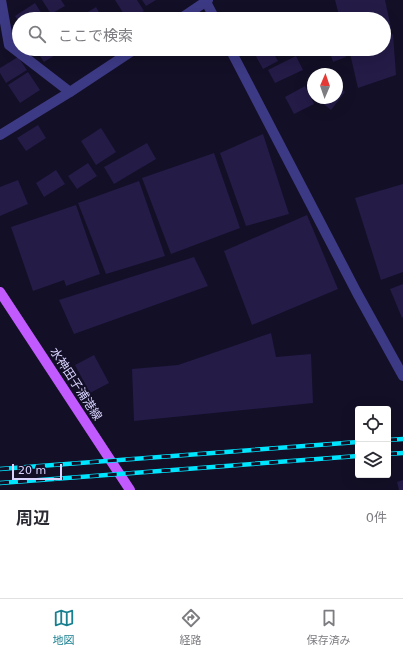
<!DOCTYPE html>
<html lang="ja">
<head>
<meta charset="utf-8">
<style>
  body { margin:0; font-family:"DejaVu Sans","Noto Sans JP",sans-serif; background:#f7f7f7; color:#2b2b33 }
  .controls { position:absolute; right:12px; bottom:12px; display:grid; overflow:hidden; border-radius:4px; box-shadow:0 4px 16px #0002 }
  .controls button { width:36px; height:36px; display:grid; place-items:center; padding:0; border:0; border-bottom:1px solid #e1e1e2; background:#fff; color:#2b2b33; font:20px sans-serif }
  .compass { position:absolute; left:307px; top:68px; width:36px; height:36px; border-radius:50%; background:#fff; box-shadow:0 4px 16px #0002; rotate:2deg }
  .scale { position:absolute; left:12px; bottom:10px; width:50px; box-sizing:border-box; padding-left:4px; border:2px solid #d9d4ff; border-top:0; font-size:11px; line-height:14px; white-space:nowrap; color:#d9d4ff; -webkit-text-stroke:3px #130f26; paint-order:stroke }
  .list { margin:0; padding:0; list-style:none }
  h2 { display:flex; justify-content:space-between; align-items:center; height:52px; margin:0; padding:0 16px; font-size:17px }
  h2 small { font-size:13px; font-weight:400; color:#7c7c81 }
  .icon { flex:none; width:22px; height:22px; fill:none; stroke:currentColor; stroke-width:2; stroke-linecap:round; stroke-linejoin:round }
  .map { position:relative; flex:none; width:403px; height:490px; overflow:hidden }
  .search { position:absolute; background:#fff; box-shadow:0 4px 16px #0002; left:12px; right:12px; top:12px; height:44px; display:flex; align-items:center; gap:10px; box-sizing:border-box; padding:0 14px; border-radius:22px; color:#7c7c81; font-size:15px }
  .sheet { height:108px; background:#fff }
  nav { display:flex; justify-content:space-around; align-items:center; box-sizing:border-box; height:56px; border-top:1px solid #e1e1e2; background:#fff; font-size:11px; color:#7c7c81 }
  nav a { display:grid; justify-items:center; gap:2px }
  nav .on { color:#187f8f }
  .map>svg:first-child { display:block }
  .building { fill:#241b47 }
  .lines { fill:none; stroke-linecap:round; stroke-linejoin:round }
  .minor { stroke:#3d3a85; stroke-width:10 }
  .major { stroke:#c25bff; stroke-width:10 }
  .rail-casing { stroke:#00e5ff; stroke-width:4.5 }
  .rail { stroke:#130f26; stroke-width:3; stroke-dasharray:9; stroke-linecap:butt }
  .labels { text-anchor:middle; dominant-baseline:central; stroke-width:3.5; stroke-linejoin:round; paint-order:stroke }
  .street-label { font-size:12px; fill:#d9d4ff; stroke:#130f26 }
</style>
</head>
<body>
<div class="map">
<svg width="403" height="490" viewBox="0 0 403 490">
  <rect width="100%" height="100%" fill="#130f26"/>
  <g class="building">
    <polygon points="42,0 61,0 65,6 51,14"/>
    <polygon points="115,0 137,0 144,11 131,19 127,19"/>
    <polygon points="142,0 156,0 146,6"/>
    <polygon points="335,0 385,0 391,28 384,30 384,19 340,19"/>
    <polygon points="35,3 45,19 19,19 19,22 15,16"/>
    <polygon points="96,7 103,19 81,19 80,17"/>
    <polygon points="393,34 396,75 358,88 349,49 384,49 384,36"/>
    <polygon points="35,49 65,49 44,62"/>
    <polygon points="252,49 271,49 278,61 263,69"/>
    <polygon points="276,49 287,49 289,52 280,56"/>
    <polygon points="329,49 343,49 346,57 333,62"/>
    <polygon points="296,56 303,70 275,83 268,70"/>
    <polygon points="18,57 27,70 6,83 0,73 0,68"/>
    <polygon points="28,72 40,90 20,103 8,85"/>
    <polygon points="305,86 314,104 294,114 285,97"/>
    <polygon points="337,86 345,92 331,110 316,98 337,98"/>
    <polygon points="38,125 46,138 26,151 17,138"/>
    <polygon points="101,128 116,152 96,165 81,141"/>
    <polygon points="263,134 289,214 246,226 220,153"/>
    <polygon points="147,143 156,159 114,184 104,167"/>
    <polygon points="214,153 240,228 171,254 142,178"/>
    <polygon points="88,163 97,176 77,189 68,176"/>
    <polygon points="56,170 65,184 44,197 36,183"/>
    <polygon points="18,180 28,204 0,216 0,187"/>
    <polygon points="139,181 165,256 106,274 78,203"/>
    <polygon points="403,184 403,272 381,280 355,198"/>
    <polygon points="76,205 100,274 66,286 64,280 33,291 11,227"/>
    <polygon points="307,215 338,289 252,325 224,251"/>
    <polygon points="194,257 208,286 74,334 59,300"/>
    <polygon points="403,284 403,317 402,318 390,289"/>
    <polygon points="271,333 276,357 311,354 313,403 134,421 132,369 178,365"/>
    <polygon points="94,355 109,383 90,393 75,365"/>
    <polygon points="403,480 403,490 399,490 397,482"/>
  </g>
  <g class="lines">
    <g class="minor">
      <polyline points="1,0 9,45 70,92"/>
      <polyline points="205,0 215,19"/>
      <polyline points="180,19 208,0"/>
      <polyline points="230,49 357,293 403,376"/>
      <polyline points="0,135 70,92 135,49"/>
    </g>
    <polyline class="major" points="0,292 130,490"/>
    <defs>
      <g id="rail">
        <polyline points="388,440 403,439"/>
        <polyline points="388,454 403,453"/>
        <polyline points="0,469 358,442"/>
        <polyline points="0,483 358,456"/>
      </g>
    </defs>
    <use href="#rail" class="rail-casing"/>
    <use href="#rail" class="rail"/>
  </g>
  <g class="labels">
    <g class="street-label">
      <text transform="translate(76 384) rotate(57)">水神田子浦港線</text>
    </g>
  </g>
</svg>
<div class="controls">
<button><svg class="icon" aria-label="locate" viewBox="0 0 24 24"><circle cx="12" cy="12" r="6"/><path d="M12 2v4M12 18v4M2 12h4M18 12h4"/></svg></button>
<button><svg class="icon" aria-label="layers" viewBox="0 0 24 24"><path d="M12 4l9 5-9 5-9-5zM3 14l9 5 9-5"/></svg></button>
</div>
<svg class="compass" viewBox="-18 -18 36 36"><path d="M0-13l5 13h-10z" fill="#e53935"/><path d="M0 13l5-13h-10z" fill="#7c7c81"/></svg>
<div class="scale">20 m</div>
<div class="search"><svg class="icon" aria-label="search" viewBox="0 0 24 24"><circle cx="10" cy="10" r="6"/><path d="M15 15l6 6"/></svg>ここで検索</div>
</div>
<section class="sheet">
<h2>周辺<small>0件</small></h2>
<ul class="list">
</ul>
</section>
<nav>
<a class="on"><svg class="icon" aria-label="map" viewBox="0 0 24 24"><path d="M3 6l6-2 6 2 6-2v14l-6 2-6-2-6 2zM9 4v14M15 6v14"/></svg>地図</a>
<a><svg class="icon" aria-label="directions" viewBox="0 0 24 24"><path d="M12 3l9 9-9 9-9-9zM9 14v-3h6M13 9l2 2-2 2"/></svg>経路</a>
<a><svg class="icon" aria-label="saved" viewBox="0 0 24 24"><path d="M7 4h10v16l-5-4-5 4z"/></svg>保存済み</a>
</nav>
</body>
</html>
